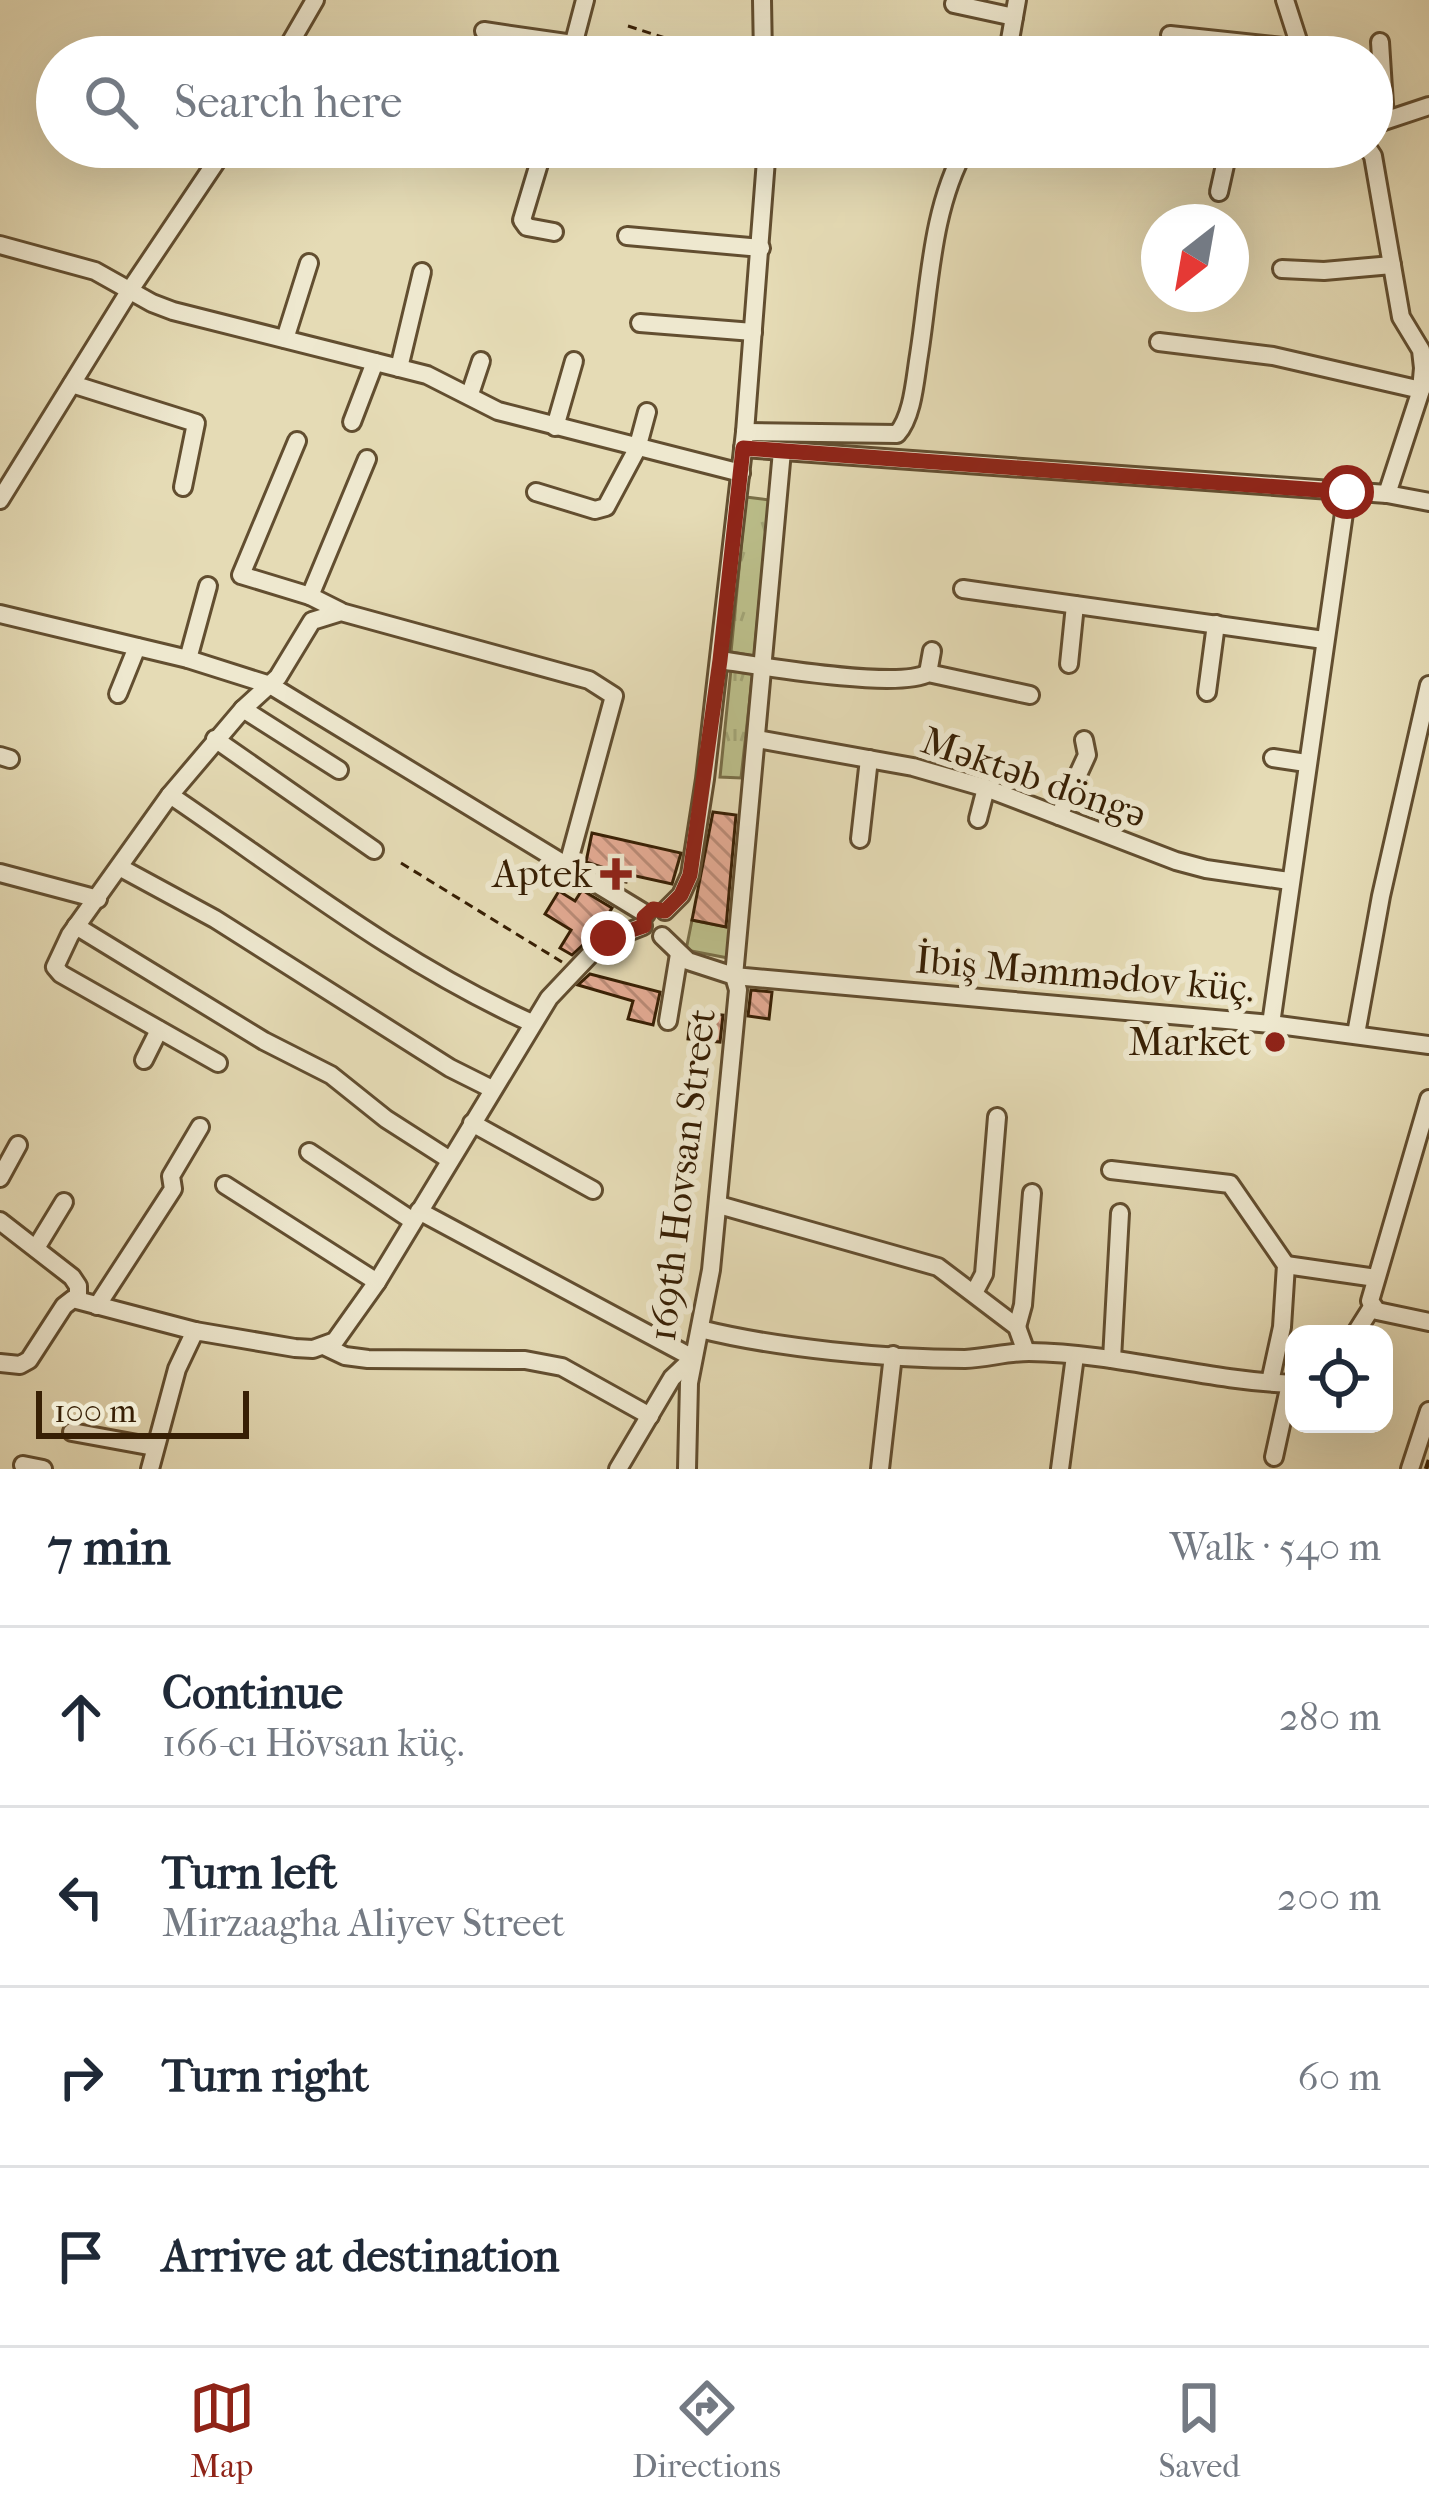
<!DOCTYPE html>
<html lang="en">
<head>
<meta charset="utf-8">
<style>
  body { margin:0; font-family:"IM FELL French Canon",serif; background:#f6f6f7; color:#1f2937 }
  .controls { position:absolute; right:36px; bottom:36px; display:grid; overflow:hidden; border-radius:24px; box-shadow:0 12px 48px #0002 }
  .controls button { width:108px; height:108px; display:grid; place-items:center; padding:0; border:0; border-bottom:3px solid #e0e1e3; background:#fff; color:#1f2937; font:60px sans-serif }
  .compass { position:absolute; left:1141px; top:204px; width:108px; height:108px; border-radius:50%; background:#fff; box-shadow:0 12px 48px #0002; rotate:211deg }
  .scale { position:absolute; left:36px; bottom:30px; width:213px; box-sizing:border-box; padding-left:12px; border:6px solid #371f04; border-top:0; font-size:33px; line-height:42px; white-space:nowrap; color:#371f04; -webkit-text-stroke:9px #eee8cf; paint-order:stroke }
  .stop { position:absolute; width:36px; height:36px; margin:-27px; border:9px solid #8f2418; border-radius:50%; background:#fff }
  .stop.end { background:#8f2418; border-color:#fff; box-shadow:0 3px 12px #0008 }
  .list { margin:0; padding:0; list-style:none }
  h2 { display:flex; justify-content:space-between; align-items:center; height:156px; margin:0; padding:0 48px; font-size:51px }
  h2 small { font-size:39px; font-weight:400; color:#747a83 }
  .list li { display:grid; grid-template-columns:78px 1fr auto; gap:36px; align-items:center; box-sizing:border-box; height:180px; padding:0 48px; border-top:3px solid #e0e1e3 }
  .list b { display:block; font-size:45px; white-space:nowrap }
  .list p { margin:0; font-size:39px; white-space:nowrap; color:#747a83 }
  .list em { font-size:39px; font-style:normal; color:#747a83 }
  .icon { flex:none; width:66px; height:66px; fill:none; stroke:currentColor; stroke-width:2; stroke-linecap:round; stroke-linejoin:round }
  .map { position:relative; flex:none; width:1429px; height:1469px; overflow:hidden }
  .search { position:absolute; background:#fff; box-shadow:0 12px 48px #0002; left:36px; right:36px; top:36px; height:132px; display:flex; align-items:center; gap:30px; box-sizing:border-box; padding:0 42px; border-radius:66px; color:#747a83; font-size:45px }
  .sheet { height:876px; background:#fff }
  nav { display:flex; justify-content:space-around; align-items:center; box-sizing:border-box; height:168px; border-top:3px solid #e0e1e3; background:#fff; font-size:33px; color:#747a83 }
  nav a { display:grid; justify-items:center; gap:6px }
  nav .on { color:#8f2418 }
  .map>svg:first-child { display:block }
  .grass { fill:url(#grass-tufts); stroke:#796e47; stroke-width:3 }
  .park { fill:#bbbe8a; stroke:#796e47; stroke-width:3 }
  .building { fill:url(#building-back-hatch); stroke:#371f04; stroke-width:3 }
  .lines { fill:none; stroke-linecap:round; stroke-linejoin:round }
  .minor-casing { stroke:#624e30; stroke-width:22 }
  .path { stroke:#371f04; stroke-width:3; stroke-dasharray:9 6; stroke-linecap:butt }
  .minor { stroke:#eee8cf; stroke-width:16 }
  .rail { stroke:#371f04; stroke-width:4.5; stroke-dasharray:21 21; stroke-linecap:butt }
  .route { stroke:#8f2418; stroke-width:15 }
  .poi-dot { fill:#8f2418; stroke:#eee8cf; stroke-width:4.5 }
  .labels { text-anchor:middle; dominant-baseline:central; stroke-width:12; stroke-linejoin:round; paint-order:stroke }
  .street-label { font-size:39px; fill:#371f04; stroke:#eee8cf }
  .poi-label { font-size:39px; fill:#371f04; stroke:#eee8cf; text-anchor:end }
</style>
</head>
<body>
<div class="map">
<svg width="1429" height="1469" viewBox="0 0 1429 1469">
  <defs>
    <pattern id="grass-tufts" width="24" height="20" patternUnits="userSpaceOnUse" patternTransform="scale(3)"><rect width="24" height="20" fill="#bbbe8a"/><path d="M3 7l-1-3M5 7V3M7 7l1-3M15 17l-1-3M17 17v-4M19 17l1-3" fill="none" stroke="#a1a375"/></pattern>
    <pattern id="building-back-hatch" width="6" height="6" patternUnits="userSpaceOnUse" patternTransform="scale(3)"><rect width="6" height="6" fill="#e4ab94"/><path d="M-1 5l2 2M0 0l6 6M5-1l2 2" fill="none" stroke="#ba8b77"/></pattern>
  </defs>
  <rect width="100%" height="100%" fill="#e5dbb5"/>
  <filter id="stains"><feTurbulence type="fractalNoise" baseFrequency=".00167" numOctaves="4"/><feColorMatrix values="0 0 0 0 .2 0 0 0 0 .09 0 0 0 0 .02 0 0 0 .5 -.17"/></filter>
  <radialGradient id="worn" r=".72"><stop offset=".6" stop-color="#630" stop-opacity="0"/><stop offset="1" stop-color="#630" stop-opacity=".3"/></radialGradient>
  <g class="grass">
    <polygon points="746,497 769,500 754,656 731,652"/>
    <polygon points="731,669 753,671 741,778 720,777"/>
  </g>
  <polygon class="park" points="692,920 732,928 728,958 686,950"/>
  <g class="building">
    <polygon points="713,812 736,815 726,927 692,920"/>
    <polygon points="592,833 681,853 672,884 627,874 626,882 614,880 606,875 608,869 586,862"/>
    <polygon points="582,890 612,908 599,930 572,955 560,948 571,930 545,914 559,891 575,901"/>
    <polygon points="590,974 660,992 653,1025 628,1019 633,1001 578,985"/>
    <polygon points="751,990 772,992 769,1019 748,1016"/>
    <polygon points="691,1012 723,1015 720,1042 688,1039"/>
  </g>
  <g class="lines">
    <defs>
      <g id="minor">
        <polyline points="762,0 763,57"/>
        <polyline points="1285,0 1303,56"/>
        <polyline points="954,4 1014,17"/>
        <polyline points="484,31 573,44"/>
        <polyline points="1170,35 1301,49"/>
        <polyline points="1380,42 1385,120"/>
        <polyline points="282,57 315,0"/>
        <polyline points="570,57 585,0"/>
        <polyline points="1007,57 1017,0"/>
        <polyline points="1372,125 1429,106"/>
        <polyline points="544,147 522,220 527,227 554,232"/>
        <polyline points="1253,147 1308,156 1322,147"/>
        <polyline points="1367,147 1373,156 1401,317 1421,350 1423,368 1421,390 1387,494"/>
        <polyline points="1219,192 1229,147"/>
        <polyline points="627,236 761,248"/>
        <polyline points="0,245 95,271 152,303 173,311 427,375 498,411 741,473"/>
        <polyline points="1282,269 1324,271 1392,265"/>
        <polyline points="640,323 753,332"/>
        <polyline points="285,339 309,263"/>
        <polyline points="1159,342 1273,356 1421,390"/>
        <polyline points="399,368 422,272"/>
        <polyline points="72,384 196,423 183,487"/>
        <polyline points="470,394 481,361"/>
        <polyline points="352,422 375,362"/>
        <polyline points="555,427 574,361"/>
        <path d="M745,432L897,434C913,416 915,379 919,355C930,285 931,209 966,147"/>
        <polyline points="297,441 241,575 310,596 340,611"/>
        <polyline points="743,448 1387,494 1429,502"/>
        <polyline points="782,451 734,976 1271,1024 1429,1045"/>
        <polyline points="536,492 595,510 606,507 637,449 647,412"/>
        <polyline points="0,500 130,290 226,147"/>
        <polyline points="963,589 1324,640"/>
        <polyline points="310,596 367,459"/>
        <polyline points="0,614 188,659 270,685 646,914"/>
        <polyline points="188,659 208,586"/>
        <path d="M720,660C760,666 899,690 928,673L1030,695"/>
        <polyline points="1069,664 1075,605"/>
        <polyline points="928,673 932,651"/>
        <polyline points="1207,692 1216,624"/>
        <polyline points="118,694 137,647"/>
        <polyline points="243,709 339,770"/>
        <polyline points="215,739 374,850"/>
        <polyline points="757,739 913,767 986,788 1176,861 1206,869 1289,881"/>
        <polyline points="0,756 10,759"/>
        <polyline points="1273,758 1306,763"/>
        <path d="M170,795C288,875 400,964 532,1023"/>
        <polyline points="1059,816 1087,755 1084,740"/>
        <polyline points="978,819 986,788"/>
        <polyline points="860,839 869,759"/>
        <polyline points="121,868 215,919 450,1068 492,1089"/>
        <polyline points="0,873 98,899"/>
        <polyline points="665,911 681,895 690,875 705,779 745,432 767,147"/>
        <polyline points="76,926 264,1041 331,1075 386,1119 450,1160"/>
        <polyline points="662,936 688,961 734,976 738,990 711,1270 689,1383 687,1469"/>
        <polyline points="668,1021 679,954"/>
        <polyline points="1271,1024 1347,492"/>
        <polyline points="1356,1034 1381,896 1429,685"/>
        <polyline points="144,1060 159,1030"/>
        <polyline points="218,1063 61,974 55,967 70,935 170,795 243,709 278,677 312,621 341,612 589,680 614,696 567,868"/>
        <polyline points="1429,1099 1370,1301 1377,1311 1429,1322"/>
        <polyline points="472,1123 593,1190"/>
        <polyline points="309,1152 413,1221"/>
        <polyline points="1111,1170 1230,1184 1286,1265 1282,1327 1270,1382"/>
        <polyline points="0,1178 18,1145"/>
        <polyline points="225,1185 377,1282"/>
        <polyline points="719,1205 938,1267 1017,1327 1026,1352"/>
        <polyline points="419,1211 693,1358 672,1378 618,1469"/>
        <polyline points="0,1221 72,1277 78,1286 78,1299"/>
        <polyline points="36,1248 64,1202"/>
        <polyline points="1286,1265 1376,1278"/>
        <polyline points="974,1293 984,1274 997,1117"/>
        <polyline points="97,1306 173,1189 171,1176 200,1127"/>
        <polyline points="1017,1327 1023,1305 1032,1193"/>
        <path d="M700,1329C776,1348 887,1359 965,1359C987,1358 1008,1352 1029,1352C1119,1353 1205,1381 1294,1384"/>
        <polyline points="1355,1334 1372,1307"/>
        <polyline points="326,1347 345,1356 368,1359 525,1360 562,1367 650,1416"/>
        <polyline points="1112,1359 1120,1213"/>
        <polyline points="0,1363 20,1365 29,1360 64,1306 73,1299 195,1331"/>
        <polyline points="72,1432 154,1447"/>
        <polyline points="1274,1457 1290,1384"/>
        <polyline points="23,1465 43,1469"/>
        <polyline points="150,1469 177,1369 195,1331 295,1348 313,1349 335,1341 377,1282 549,998 602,942 643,926"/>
        <polyline points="880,1469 893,1355"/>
        <polyline points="1060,1469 1075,1356"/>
        <polyline points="1410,1469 1429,1411"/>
      </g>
    </defs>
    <use href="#minor" class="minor-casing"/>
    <g class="path">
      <polyline points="628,26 724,57"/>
      <polyline points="401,863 562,962"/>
    </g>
    <use href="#minor" class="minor"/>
    <polyline class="rail" points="1426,1469 1429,1460"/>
  </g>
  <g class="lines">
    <polyline class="route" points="608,938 644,926 644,917 653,909 665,911 681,895 690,875 720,660 743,448 1347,492"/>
  </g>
  <g class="poi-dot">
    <path d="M610 856h12v12h12v12h-12v12h-12v-12h-12v-12h12z"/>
    <circle cx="1275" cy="1042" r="12"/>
  </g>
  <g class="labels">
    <g class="street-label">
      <text transform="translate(1034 777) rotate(19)">Məktəb döngə</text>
      <text transform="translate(1085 974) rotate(5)">İbiş Məmmədov küç.</text>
      <text transform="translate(682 1175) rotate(-83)">169th Hovsan Street</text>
    </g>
    <g class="poi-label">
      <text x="592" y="874">Aptek</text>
      <text x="1251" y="1042">Market</text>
    </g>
  </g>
  <rect width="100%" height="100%" filter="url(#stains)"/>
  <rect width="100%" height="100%" fill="url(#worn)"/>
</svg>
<div class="controls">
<button><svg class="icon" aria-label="locate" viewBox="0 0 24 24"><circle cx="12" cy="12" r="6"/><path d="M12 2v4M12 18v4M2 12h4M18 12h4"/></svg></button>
</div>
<svg class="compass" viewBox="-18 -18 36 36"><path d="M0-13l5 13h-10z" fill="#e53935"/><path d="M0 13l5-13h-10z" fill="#747a83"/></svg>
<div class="scale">100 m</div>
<div class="stop" style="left:1347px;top:492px"></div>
<div class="stop end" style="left:608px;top:938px"></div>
<div class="search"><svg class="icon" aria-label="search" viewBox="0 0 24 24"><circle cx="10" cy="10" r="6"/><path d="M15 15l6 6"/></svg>Search here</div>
</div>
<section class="sheet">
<h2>7 min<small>Walk · 540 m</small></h2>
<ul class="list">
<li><svg class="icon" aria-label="ahead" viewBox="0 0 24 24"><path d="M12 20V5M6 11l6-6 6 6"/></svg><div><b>Continue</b><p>166-cı Hövsan küç.</p></div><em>280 m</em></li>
<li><svg class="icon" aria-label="left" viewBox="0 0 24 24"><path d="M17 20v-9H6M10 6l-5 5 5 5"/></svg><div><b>Turn left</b><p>Mirzaagha Aliyev Street</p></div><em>200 m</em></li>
<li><svg class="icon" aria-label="right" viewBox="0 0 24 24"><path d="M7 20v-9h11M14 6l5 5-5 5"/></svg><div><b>Turn right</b></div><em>60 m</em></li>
<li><svg class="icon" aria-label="arrive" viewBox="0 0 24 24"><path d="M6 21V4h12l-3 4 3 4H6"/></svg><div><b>Arrive at destination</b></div></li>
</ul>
</section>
<nav>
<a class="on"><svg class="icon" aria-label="map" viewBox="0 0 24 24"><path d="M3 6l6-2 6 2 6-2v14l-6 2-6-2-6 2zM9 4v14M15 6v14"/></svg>Map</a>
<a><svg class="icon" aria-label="directions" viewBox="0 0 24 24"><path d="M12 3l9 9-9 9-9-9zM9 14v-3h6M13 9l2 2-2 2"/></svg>Directions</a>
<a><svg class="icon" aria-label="saved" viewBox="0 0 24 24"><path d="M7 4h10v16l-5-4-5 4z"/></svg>Saved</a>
</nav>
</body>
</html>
